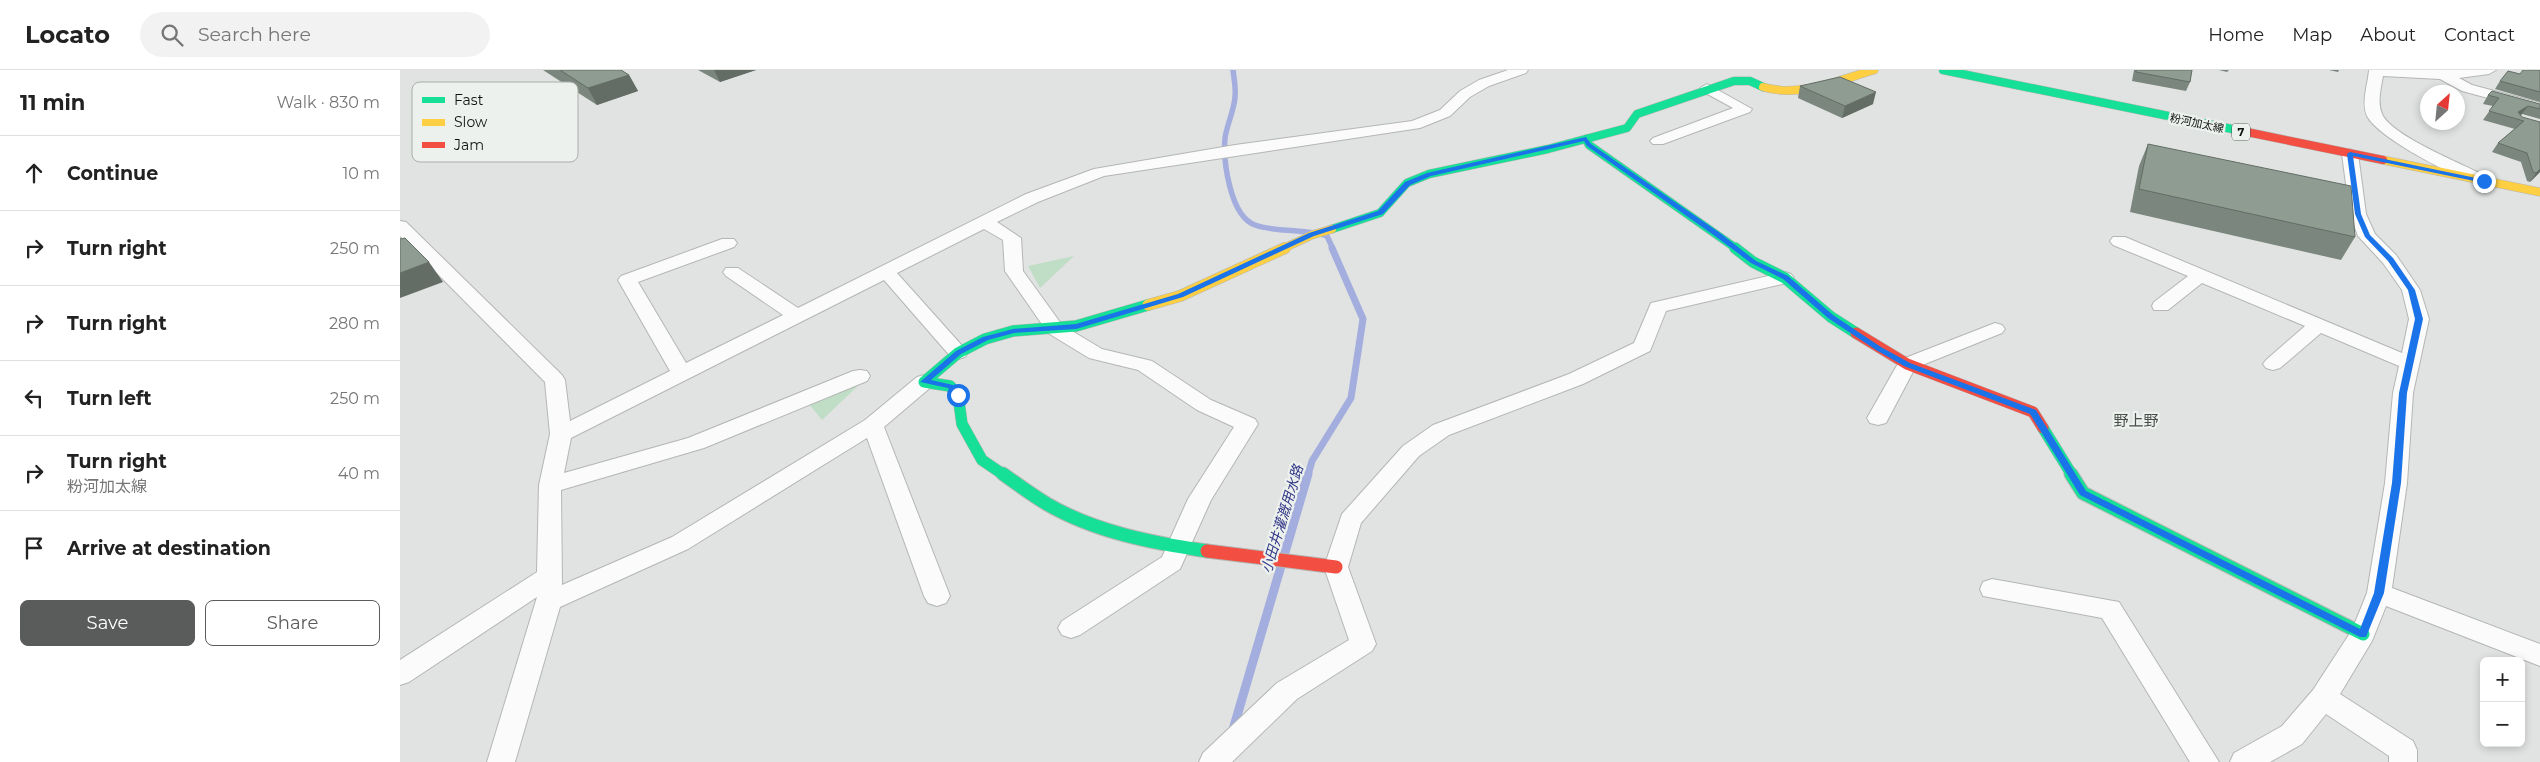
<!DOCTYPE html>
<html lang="en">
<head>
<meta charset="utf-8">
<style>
  body { margin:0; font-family:Montserrat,"Noto Sans JP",sans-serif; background:#f2f2f2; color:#222 }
  .controls { position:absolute; right:15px; bottom:15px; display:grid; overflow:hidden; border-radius:8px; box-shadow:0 2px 8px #0003 }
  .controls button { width:45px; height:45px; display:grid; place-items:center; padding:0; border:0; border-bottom:1px solid #e0e0e0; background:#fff; color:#222; font:25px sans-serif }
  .compass { position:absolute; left:2020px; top:15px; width:45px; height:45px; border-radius:50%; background:#fff; box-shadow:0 2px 8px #0003; rotate:27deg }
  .stop { position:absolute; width:15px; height:15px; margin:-11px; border:4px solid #1a73e8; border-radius:50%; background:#fff }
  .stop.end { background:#1a73e8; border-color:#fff; box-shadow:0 1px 5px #0008 }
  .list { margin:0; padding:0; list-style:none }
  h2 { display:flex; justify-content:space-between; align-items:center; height:65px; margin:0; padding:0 20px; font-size:21px }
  h2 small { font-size:16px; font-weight:400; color:#767676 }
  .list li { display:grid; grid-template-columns:32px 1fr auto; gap:15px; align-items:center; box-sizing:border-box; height:75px; padding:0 20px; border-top:1px solid #e0e0e0 }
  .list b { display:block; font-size:19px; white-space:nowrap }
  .list p { margin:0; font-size:16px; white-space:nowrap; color:#767676 }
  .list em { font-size:16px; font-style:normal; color:#767676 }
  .actions { display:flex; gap:10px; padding:15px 20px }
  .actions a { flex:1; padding:11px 0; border:1px solid #595c5a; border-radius:8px; text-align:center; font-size:18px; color:#595c5a }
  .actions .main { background:#595c5a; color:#fff }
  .icon { flex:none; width:28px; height:28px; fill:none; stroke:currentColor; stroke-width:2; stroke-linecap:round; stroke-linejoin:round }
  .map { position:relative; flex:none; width:2140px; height:692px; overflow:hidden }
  header { display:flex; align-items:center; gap:30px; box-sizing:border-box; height:70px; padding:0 25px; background:#fff; border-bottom:1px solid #e0e0e0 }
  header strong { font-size:24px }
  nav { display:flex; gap:28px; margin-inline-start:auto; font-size:18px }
  .search { width:350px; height:45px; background:#f2f2f2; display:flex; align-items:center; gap:12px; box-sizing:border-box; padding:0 18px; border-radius:28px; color:#767676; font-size:19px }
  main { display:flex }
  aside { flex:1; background:#fff }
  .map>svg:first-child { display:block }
  .green { fill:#c0dec6 }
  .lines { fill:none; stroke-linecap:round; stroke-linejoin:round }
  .stream-far2 { stroke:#a4aede; stroke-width:5.5 }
  .stream-far1 { stroke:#a4aede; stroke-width:7 }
  .stream { stroke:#a4aede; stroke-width:9 }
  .street-casing { stroke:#b4b6b4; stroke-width:2 }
  .fast-far2-casing { stroke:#b4b6b4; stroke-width:9 }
  .fast-far1-casing { stroke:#b4b6b4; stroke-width:12 }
  .fast-casing { stroke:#b4b6b4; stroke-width:15 }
  .slow-far1-casing { stroke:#b4b6b4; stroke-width:9 }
  .slow-casing { stroke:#b4b6b4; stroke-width:12 }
  .jam-far2-casing { stroke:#b4b6b4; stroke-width:9 }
  .jam-far1-casing { stroke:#b4b6b4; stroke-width:12 }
  .jam-casing { stroke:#b4b6b4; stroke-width:15 }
  .street { fill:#fafbfa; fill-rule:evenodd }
  .fast-far2 { stroke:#16e098; stroke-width:8 }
  .fast-far1 { stroke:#16e098; stroke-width:11 }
  .fast { stroke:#16e098; stroke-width:13 }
  .slow-far1 { stroke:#ffcf43; stroke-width:8 }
  .slow { stroke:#ffcf43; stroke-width:11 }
  .jam-far2 { stroke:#f24e42; stroke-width:8 }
  .jam-far1 { stroke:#f24e42; stroke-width:11 }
  .jam { stroke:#f24e42; stroke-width:13 }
  .wall { fill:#7a867e }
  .shaded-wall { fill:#636d66 }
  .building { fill:#8e9c92; stroke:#636d66 }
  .route { fill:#1a73e8 }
  .labels { text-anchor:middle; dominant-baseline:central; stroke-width:4.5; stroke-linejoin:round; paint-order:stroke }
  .far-street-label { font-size:11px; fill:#111312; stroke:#ecf1ed }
  .shield { fill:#ecf1ed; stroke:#535654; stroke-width:1 }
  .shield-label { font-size:11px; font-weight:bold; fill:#111312 }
  .water-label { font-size:14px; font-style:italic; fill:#313787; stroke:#ecf1ed }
  .quarter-label { font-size:15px; fill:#494d4a; stroke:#ecf1ed }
  .key { fill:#ecf1ed; stroke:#aaaeab; stroke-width:1 }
  .key-label { font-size:14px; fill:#111312 }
</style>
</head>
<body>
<header>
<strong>Locato</strong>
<div class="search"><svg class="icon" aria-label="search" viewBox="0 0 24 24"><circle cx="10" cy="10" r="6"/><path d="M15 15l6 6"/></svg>Search here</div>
<nav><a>Home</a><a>Map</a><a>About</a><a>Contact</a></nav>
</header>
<main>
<aside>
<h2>11 min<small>Walk · 830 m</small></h2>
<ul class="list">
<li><svg class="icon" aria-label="ahead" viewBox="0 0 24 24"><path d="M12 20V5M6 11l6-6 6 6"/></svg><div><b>Continue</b></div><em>10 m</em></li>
<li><svg class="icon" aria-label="right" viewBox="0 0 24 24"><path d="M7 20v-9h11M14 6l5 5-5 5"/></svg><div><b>Turn right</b></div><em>250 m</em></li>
<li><svg class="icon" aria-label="right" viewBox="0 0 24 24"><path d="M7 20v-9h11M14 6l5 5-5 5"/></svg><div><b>Turn right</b></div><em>280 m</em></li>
<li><svg class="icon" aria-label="left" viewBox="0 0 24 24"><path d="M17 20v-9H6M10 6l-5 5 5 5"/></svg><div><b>Turn left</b></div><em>250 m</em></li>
<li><svg class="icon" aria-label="right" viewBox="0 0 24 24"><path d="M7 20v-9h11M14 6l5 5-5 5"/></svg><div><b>Turn right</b><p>粉河加太線</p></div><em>40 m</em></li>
<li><svg class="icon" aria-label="arrive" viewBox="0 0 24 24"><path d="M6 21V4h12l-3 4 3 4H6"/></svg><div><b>Arrive at destination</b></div></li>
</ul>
<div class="actions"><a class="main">Save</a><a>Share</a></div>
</aside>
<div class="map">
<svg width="2140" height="692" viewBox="0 0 2140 692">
  <rect width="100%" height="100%" fill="#e0e3e1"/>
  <g class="green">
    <polygon points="674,186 640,218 628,196"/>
    <polygon points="462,312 422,350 409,334"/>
  </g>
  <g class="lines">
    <path class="stream-far2" d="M833,0C834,9 836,18 835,27C834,41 827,54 825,68C823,91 830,146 855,155C878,163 904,158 927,166L933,179"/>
    <polyline class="stream-far1" points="908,405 912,391 951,328 963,249 932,178"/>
    <polyline class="stream" points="832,663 908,404"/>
    <defs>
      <g id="street">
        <polygon points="1108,0 1128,0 1126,3 1089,16 1070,27 1050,46 1020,58 704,106 638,132 597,152 621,168 623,201 662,255 702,279 752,291 811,330 855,349 858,354 811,430 780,499 680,565 671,568 662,565 658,558 662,551 762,487 788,429 834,357 797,340 738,300 689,288 648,263 605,201 603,170 584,159 497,203 565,279 568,283 565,287 558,289 551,287 484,210 171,368 164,403 288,368 453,301 460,300 467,301 470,306 467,311 304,378 161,420 162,515 272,467 465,350 517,307 524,305 531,307 534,312 531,317 484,357 550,526 546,533 537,536 528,533 524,526 467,368 288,479 160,537 115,692 87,692 137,527 9,612 0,615 0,590 137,502 139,415 150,364 145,312 0,166 0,151 6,152 162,305 165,310 170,351 270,301 218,210 221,206 322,169 334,169 337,173 334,177 238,212 286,293 383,245 326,206 323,202 326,198 338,198 398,238 626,124 694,99 835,75 1012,51 1040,40 1060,21 1079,10"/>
        <path d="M1969,0H2096L2089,4L2059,8L2072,15L2140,33V42L2062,21L2040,9L1983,6C1981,18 1977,32 1982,44C1991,66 2067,96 2090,108L2092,111L2084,116C2059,110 1978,68 1967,46C1961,32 1968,14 1969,0Z"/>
        <polygon points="1307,14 1352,39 1350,42 1263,74 1253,74 1250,71 1253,68 1333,38 1302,21 1300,18"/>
        <polygon points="1950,79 1958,84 1966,144 1975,164 1996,185 2020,220 2029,249 2013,323 2007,413 1992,518 2140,574 2140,596 1986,536 1972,571 1940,624 2013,671 2017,680 2017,692 1989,692 1989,686 1926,644 1902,674 1870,692 1830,692 1834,683 1882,656 1913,620 1952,560 1967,523 1985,413 1993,323 1999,296 1921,263 1880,298 1873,300 1866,298 1863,294 1866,290 1905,256 1802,213 1768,240 1754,240 1752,236 1754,232 1788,206 1713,175 1710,171 1713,167 1725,167 2002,283 2009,249 2002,220 1983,193 1958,166 1950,144 1942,84"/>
        <polygon points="1385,202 1391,204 1394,208 1391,212 1266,241 1250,281 1183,314 1049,365 1019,386 961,453 948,497 976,574 972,581 897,629 832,692 799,692 803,683 877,613 949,570 924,497 942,444 1003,376 1033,355 1169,304 1234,273 1251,233"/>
        <polygon points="1595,253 1602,255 1605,259 1602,263 1515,298 1486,353 1478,355 1470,353 1467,348 1500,290"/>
        <polygon points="1592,509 1719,532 1819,692 1790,692 1702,548 1583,526 1580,519 1583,512"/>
      </g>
      <g id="fast-far2">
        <polyline points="1543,0 1842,61"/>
        <polyline points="1186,69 1189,75 1337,179"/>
        <polyline points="932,159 980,143 1007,113 1029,104 1148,79 1227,58 1237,44 1334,11 1350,11 1363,17"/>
      </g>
      <g id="fast-far1">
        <polyline points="1335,178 1353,192 1385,208 1431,247 1456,263"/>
        <polyline points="1643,358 1672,405"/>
        <polyline points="604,405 582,390 562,354 558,325 550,316 524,312 558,283 585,269 613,261 676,256 748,235"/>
      </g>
      <g id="fast">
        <path d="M603,404C617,414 632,425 647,434C695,462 753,473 807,481"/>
        <polyline points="1671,404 1683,423 1963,564"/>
      </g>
      <g id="slow-far1">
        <path d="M1363,17C1400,28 1439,10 1474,0"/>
        <polyline points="1983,90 2140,122"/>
        <polyline points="882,179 912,165 932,159"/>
      </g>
      <polyline id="slow" points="748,235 780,226 885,178"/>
      <polyline id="jam-far2" points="1842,61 1983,90"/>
      <polyline id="jam-far1" points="1456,263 1507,294 1633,342 1643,358"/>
      <polyline id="jam" points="807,481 936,497"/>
    </defs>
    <use href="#street" class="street-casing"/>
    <use href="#fast-far2" class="fast-far2-casing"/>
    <use href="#fast-far1" class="fast-far1-casing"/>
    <use href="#fast" class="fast-casing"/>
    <use href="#slow-far1" class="slow-far1-casing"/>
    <use href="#slow" class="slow-casing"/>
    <use href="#jam-far2" class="jam-far2-casing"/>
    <use href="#jam-far1" class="jam-far1-casing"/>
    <use href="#jam" class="jam-casing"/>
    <use href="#street" class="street"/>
    <use href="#fast-far2" class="fast-far2"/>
    <use href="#fast-far1" class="fast-far1"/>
    <use href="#fast" class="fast"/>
    <use href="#slow-far1" class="slow-far1"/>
    <use href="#slow" class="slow"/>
    <use href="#jam-far2" class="jam-far2"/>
    <use href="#jam-far1" class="jam-far1"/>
    <use href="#jam" class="jam"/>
  </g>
  <g class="wall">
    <polygon points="143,0 221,0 229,5 238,21 197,35"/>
    <polygon points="298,0 356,0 320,12"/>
    <polygon points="1734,0 1792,0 1790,12 1786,21 1732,11"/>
    <polygon points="1819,0 1829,0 1827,2"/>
    <polygon points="1929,0 1939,0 1938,2"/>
    <polygon points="2140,0 2140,32 2095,19 2100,11 2120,4"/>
    <polygon points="1400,16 1473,34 1442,48 1398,28"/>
    <polygon points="2088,25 2140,34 2140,49 2122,44 2121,45 2122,47 2140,102 2130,112 2127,111 2121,92 2092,82 2098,73 2115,59 2083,50 2093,36 2083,34"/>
    <polygon points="1748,74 1955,167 1941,190 1730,142 1739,96"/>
  </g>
  <g class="shaded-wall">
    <polygon points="314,0 356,0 320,12"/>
    <polygon points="229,5 238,21 197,35 188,18"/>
    <polygon points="1476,22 1473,34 1442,48 1445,36"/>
    <polygon points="2128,36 2122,44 2115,49 2118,42"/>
    <polygon points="2140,99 2140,102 2130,112 2136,103"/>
    <polygon points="29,192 43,212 0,228 0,203"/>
  </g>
  <g class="building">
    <polygon points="160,0 221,0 229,5 188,18"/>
    <polygon points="1736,0 1792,0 1790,12 1736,2"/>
    <polygon points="2123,0 2140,0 2140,22 2100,11 2108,1 2120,4"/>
    <polygon points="1440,7 1476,22 1445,36 1400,16"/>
    <polygon points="2092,21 2140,34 2140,39 2128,36 2118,42 2122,47 2140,52 2140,99 2136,103 2133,102 2127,83 2098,73 2124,51 2089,41 2099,28 2088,25"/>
    <polygon points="1748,74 1951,116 1955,167 1739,119"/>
    <polygon points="5,168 29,192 0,203 0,169"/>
  </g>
  <polygon class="route" points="1186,67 1191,74 1320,163 1356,191 1388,206 1433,245 1481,277 1510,293 1636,340 1686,421 1960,559 1974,523 1992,413 1999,323 2015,249 2008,220 1988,191 1965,167 1955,144 1947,84 1950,82 2086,110 2084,113 1953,86 1961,144 1970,165 1993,188 2015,220 2023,249 2007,323 2001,413 1984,523 1966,567 1960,567 1680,425 1630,344 1504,296 1476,280 1428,248 1383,209 1351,193 1315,166 1187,76 1184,71 1031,106 1010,115 983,144 914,166 783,227 676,259 614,263 588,270 561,284 531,310 553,315 561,323 561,327 556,327 548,318 520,312 556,281 583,267 613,259 676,254 778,224 909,163 978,141 1005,112 1027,103"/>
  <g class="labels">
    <g class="far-street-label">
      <text transform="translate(1797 53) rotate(12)">粉河加太線</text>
    </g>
    <rect class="shield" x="1832" y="53.5" width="18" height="17" rx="4"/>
    <g class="shield-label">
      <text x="1841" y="62">7</text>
    </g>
    <g class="water-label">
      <text transform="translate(882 449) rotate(-73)">小田井灌漑用水路</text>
    </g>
    <g class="quarter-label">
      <text x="1736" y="350">野上野</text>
    </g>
  </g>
  <rect x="12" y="12" width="166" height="80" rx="8" class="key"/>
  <rect x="22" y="27" width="23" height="6" fill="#16e098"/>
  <rect x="22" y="49" width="23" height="7" fill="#ffcf43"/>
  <rect x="22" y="72" width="23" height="6" fill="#f24e42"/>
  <g class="key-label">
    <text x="54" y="35">Fast</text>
    <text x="54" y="57">Slow</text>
    <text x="54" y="80">Jam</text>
  </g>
</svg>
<div class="controls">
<button>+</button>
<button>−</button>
</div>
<svg class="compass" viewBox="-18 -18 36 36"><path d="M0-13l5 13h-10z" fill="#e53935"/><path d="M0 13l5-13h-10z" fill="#767676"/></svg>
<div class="stop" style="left:558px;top:325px"></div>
<div class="stop end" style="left:2084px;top:111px"></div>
</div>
</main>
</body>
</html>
